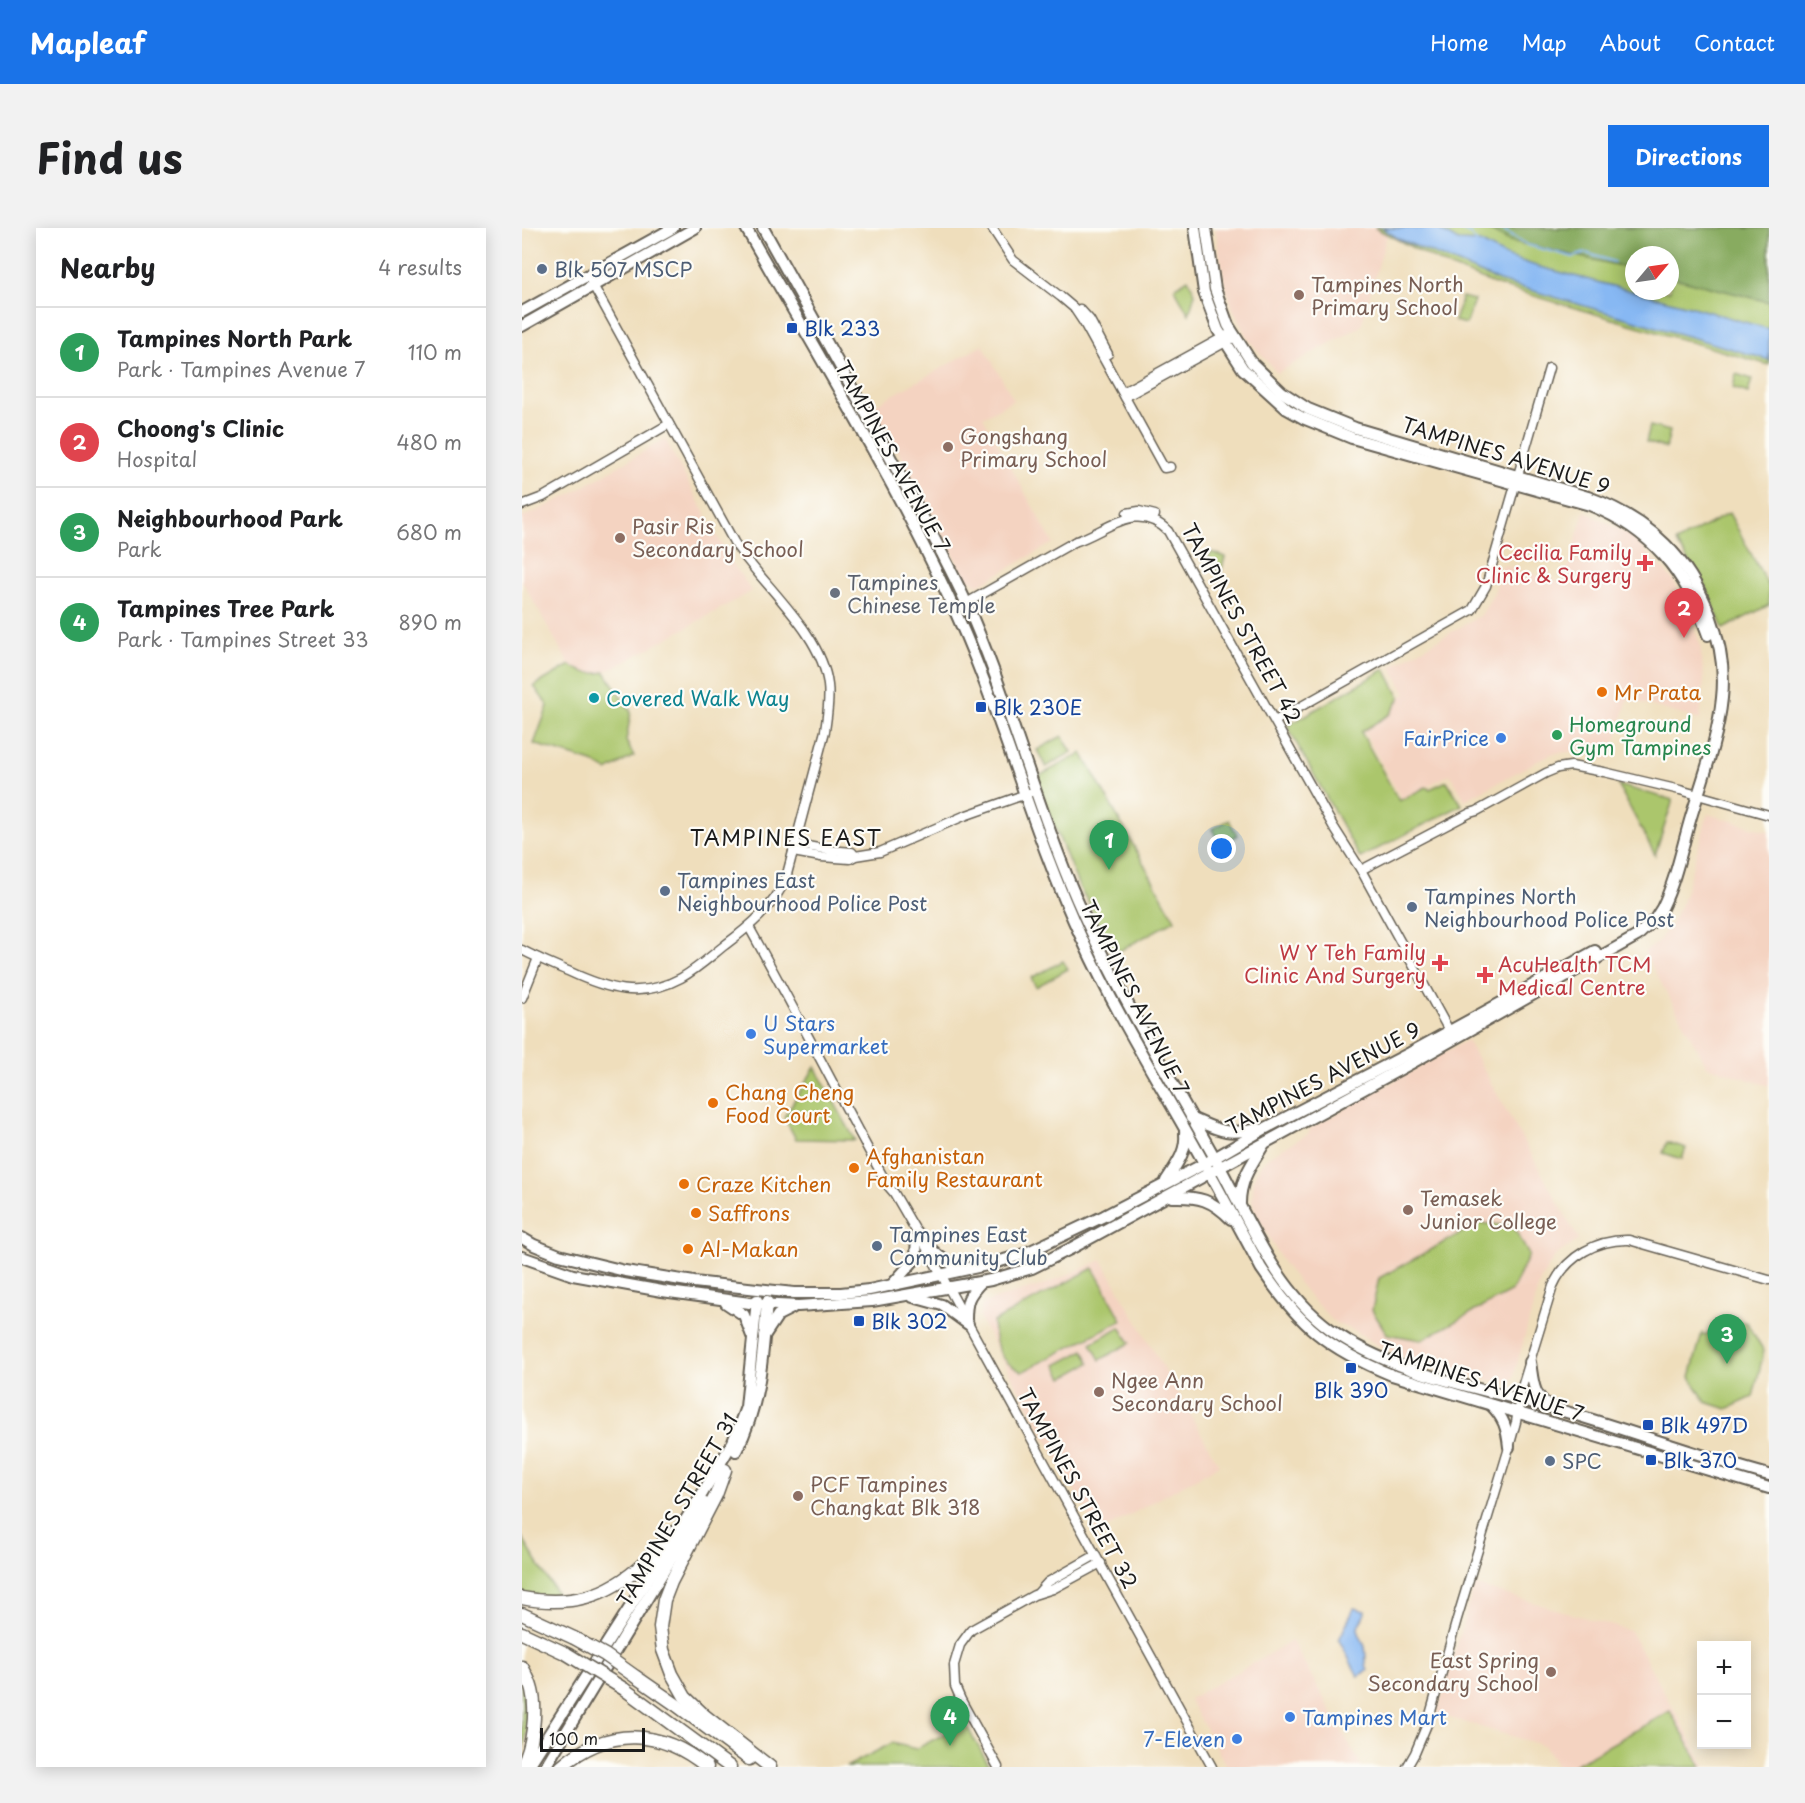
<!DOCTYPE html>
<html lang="en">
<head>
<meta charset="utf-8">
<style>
  body { margin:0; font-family:"Playpen Sans",sans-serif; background:#f2f2f2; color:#202124 }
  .controls { position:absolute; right:18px; bottom:18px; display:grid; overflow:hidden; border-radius:0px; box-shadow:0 3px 15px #0003 }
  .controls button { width:54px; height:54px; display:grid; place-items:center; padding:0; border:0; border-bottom:2px solid #e0e0e0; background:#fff; color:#202124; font:30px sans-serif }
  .compass { position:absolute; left:1103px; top:18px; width:54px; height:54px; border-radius:50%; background:#fff; box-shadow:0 3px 15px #0003; rotate:61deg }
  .scale { position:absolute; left:18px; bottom:15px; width:105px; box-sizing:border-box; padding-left:6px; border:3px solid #1c1c1c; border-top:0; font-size:16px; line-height:21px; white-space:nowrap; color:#1c1c1c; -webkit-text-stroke:4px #fdfcf7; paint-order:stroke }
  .you { position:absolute; left:700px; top:621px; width:21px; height:21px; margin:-15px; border:4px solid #fff; border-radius:50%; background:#1a73e8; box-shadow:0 0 0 9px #1a73e833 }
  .badge { display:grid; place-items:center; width:39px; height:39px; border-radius:50%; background:#1a73e8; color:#fff; font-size:20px; font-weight:700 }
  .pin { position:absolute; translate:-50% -50px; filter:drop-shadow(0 2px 3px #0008) }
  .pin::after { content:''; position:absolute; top:32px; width:21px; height:18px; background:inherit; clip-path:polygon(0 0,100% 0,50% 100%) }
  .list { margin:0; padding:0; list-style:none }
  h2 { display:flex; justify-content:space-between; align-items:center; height:78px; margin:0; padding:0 24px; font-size:26px }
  h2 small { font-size:20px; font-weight:400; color:#757577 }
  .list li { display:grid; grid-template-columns:39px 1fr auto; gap:18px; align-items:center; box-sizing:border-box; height:90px; padding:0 24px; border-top:2px solid #e0e0e0 }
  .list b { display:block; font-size:22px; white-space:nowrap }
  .list p { margin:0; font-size:20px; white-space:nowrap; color:#757577 }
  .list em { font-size:20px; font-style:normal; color:#757577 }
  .map { position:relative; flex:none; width:1247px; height:1539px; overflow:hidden; border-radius:0px }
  header { display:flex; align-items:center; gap:36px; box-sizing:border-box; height:84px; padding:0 30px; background:#1a73e8; color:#fff }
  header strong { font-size:28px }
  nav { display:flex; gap:33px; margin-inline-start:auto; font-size:21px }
  .intro { display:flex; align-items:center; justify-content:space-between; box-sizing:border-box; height:144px; padding:0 36px }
  h1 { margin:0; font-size:42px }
  .button { padding:15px 27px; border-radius:0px; background:#1a73e8; color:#fff; font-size:21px; font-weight:700 }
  main { display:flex; gap:36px; padding:0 36px }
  aside { flex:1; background:#fff; border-radius:0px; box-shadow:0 3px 15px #0003 }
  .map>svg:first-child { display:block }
  .built { fill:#f4d3c1 }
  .green { fill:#abc66c; stroke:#647144; stroke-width:1.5; fill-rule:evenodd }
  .forest { fill:#88ab60; stroke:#52643e; stroke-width:1.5 }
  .water { fill:#87b8f3; stroke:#526a88; stroke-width:1.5 }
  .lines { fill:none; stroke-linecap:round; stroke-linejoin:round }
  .stream { stroke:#87b8f3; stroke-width:2 }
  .minor-casing { stroke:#666054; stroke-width:11 }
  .major-casing { stroke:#666054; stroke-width:14 }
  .highway-casing { stroke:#666054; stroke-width:15 }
  .minor { stroke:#fff; stroke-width:8 }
  .major { stroke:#fff; stroke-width:10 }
  .highway { stroke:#fff; stroke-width:12 }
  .highway-bridge-casing { stroke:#666054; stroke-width:15; stroke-linecap:butt }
  .highway-bridge { stroke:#fff; stroke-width:12 }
  .service-dot { fill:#5c6f8a; stroke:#fdfcf7; stroke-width:2 }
  .education-dot { fill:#8d6e63; stroke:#fdfcf7; stroke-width:2 }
  .transit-dot { fill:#1a4fb4; stroke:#fdfcf7; stroke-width:2 }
  .health-dot { fill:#e0444e; stroke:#fdfcf7; stroke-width:2 }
  .worship-dot { fill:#6b7280; stroke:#fdfcf7; stroke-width:2 }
  .food-dot { fill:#e8710a; stroke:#fdfcf7; stroke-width:2 }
  .culture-dot { fill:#0f9aa8; stroke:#fdfcf7; stroke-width:2 }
  .leisure-dot { fill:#2e9e5b; stroke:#fdfcf7; stroke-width:2 }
  .shop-dot { fill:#3f7fe0; stroke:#fdfcf7; stroke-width:2 }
  .labels { text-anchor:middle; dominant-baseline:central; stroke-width:4.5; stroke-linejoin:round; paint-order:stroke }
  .service-label { font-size:20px; fill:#4e5e75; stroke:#fdfcf7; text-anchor:start }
  .education-label { font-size:20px; fill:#785e54; stroke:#fdfcf7; text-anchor:start }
  .transit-label { font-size:20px; fill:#164399; stroke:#fdfcf7; text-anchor:start }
  .street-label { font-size:20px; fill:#1c1c1c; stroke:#fdfcf7 }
  .health-label { font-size:20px; fill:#be3a42; stroke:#fdfcf7; text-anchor:end }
  .worship-label { font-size:20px; fill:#5b616d; stroke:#fdfcf7; text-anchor:start }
  .food-label { font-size:20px; fill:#c56008; stroke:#fdfcf7; text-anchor:start }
  .culture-label { font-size:20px; fill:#0d838f; stroke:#fdfcf7; text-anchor:start }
  .leisure-label { font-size:20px; fill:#27864d; stroke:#fdfcf7; text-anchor:start }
  .shop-label { font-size:20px; fill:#366cbe; stroke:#fdfcf7; text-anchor:end }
  .neighbourhood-label { font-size:21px; letter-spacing:1.5px; fill:#1c1c1c; stroke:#fdfcf7 }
</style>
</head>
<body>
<header>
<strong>Mapleaf</strong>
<nav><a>Home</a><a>Map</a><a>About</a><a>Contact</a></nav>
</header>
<div class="intro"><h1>Find us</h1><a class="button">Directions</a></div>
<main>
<aside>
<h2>Nearby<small>4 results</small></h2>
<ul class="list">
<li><span class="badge" style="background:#2e9e5b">1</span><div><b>Tampines North Park</b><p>Park · Tampines Avenue 7</p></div><em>110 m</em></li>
<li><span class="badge" style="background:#e0444e">2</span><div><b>Choong's Clinic</b><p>Hospital</p></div><em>480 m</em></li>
<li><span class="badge" style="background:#2e9e5b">3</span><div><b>Neighbourhood Park</b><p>Park</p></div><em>680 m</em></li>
<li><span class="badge" style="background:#2e9e5b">4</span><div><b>Tampines Tree Park</b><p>Park · Tampines Street 33</p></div><em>890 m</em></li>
</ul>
</aside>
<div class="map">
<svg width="1247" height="1539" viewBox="0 0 1247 1539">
  <rect width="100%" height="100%" fill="#fdfcf7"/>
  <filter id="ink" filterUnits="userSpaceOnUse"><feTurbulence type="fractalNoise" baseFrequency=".0167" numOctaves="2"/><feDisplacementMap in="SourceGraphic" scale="12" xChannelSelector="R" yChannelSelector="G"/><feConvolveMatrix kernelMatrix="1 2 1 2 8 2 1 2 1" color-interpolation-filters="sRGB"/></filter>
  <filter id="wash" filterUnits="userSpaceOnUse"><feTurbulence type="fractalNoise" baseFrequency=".008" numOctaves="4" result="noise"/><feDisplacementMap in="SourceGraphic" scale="24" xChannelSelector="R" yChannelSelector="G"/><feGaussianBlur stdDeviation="1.35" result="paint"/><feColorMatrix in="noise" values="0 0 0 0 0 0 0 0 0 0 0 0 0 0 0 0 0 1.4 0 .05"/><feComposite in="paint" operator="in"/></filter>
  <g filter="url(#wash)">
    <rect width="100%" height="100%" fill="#efdebc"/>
    <g class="built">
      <polygon points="693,0 853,0 865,7 839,98 755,145 725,110 711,81 702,53"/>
      <polygon points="461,117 492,172 461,189 531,315 457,357 443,350 404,274 351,178"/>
      <polygon points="143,211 208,332 230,363 92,440 76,446 59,444 47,436 0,353 0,289 15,283 49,266"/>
      <polygon points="1062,283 1110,308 1152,353 1178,415 1182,452 1178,492 1106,471 1088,532 1054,523 1029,526 943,572 928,546 880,572 836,493 884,466 869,439 959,387 972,365 980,337 1042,355"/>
      <polygon points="1186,586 1247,604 1247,858 1185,838 1122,724 1135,715 1149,696 1161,672"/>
      <polygon points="945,812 1057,1012 1033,1028 1018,1053 992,1147 989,1154 980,1155 913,1140 881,1129 853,1116 835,1104 812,1094 788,1069 761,1035 734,985 730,972 732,949 740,935 746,929 786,906 789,900"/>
      <polygon points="580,1032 697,1237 576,1305 458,1091 460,1076 476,1070 522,1057"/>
      <polygon points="952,1357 1108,1403 1184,1539 1035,1539 1023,1518 915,1486"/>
      <polygon points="770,1413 840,1539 705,1539 667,1471"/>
    </g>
    <g class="green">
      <path d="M853,0H1247V137L975,57L926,38ZM1112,27H1148V63H1112Z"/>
      <polygon points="666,51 673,65 667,86 652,60"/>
      <polygon points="940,69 952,72 944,96 932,93"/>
      <polygon points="1214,146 1230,151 1226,165 1211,160"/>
      <polygon points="1128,198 1148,203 1144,220 1124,214"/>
      <polygon points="1207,285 1247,359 1247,377 1201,401 1182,355 1154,314"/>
      <polygon points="689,324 703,329 699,345 684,338"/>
      <path d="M48,437C60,445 68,447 83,444L109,484L104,513L112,528L85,543L70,534L12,516L26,478L12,458Z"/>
      <polygon points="863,441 878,470 868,486 839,504 877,573 904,559 908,561 925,553 940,577 838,630 765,498"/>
      <polygon points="540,508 550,524 524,539 515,522"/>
      <polygon points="560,525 653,692 590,727 568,677 557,659 513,550"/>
      <polygon points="1096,557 1151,572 1133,627"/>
      <polygon points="707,592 715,607 699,617 690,601"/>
      <polygon points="541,733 546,741 514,759 509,750"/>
      <polygon points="293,839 333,912 274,911 262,889"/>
      <polygon points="1145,914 1164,920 1160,931 1141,925"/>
      <polygon points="957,995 991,998 1007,1027 990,1063 899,1112 865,1106 850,1082 857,1050"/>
      <path d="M571,1040L600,1092L500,1144C477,1133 473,1119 471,1094Z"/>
      <polygon points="1205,1090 1225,1095 1242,1123 1231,1169 1205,1181 1184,1174 1168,1149 1180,1105 1183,1107"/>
      <polygon points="598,1099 608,1115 578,1132 569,1115"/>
      <polygon points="562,1122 568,1135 541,1150 534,1137"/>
      <path d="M0,1310L35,1366C24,1371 12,1367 0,1365Z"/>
      <polygon points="0,1445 9,1483 0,1530"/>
      <polygon points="1148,1483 1179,1539 1053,1539 1052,1537"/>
      <polygon points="443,1495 468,1539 324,1539 370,1515 394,1521"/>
    </g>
    <polygon class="forest" points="963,0 1247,0 1247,74 1148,49 1148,27 1112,27 1112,41 988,13"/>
    <g class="water">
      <polygon points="860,0 915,0 936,13 958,14 984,28 1014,38 1167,78 1247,101 1247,132 977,53 877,11"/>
      <path d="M832,1380L843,1383C843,1391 836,1393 836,1401C837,1407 841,1413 843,1419C845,1428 842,1434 846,1443L836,1448L817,1412Z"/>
    </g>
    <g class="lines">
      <g class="stream">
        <polyline points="936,0 948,6 955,15"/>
        <polyline points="979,0 1005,17 1051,29 1064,25 1092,34"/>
      </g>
    </g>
  </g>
  <g filter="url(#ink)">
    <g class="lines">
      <defs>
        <g id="minor">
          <polyline points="470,0 491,32 539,69 552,80 562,95 642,240 648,239"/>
          <polyline points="558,81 568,92 586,126"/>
          <polyline points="601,164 705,107"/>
          <polyline points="603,169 713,109"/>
          <polyline points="0,277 21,269 147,196"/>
          <polyline points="605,285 617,283 633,287"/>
          <path d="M552,314C585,304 613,271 646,303L811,598L839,642L930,808"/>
          <polyline points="432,382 554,313"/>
          <polyline points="753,493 950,382 964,358 1027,140"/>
          <polyline points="274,616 307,622 330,624 333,628"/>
          <polyline points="271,624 299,629 328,631 333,628 358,624 442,588 507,565"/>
          <polyline points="839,642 948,585 955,583 1024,545 1036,540 1049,538 1082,544 1158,562 1247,587"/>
          <path d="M227,699C275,785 319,872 366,958L372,965L397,1008"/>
          <path d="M0,722C15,730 30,736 46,743C85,761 118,772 159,750C175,741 189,728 203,717C227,699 252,679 264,650L303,503C305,488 308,472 306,457C300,405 241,358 212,314L66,48"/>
          <polyline points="0,770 16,730"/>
          <polyline points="404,1019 690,1539"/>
          <polyline points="516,1365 526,1354 574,1327"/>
          <polyline points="476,1539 439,1472 433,1458 432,1437 438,1417 449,1402 512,1367 531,1361 579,1335"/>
          <path d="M885,1539L893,1525L906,1494L935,1391L986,1223L994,1194L1000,1159L1031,1058C1044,1028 1076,1011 1107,1012L1247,1052"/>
        </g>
        <g id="major">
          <path d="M224,0C293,122 367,242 426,368C479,479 508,600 560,711C590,777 627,838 663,901C689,947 714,993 739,1040C777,1097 806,1121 870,1147L1247,1260"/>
          <path d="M241,0C282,73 322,145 362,218C389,268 418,318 442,370C482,459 507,553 543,643C583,745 641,837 694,932C727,991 752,1060 808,1101C870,1147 961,1160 1034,1181C1105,1201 1175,1228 1247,1247"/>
          <path d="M673,0L682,64L696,102L721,141L765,181L781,190L830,210L1068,277C1130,302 1164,344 1186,407"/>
          <polyline points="0,84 151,0"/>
          <polyline points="0,98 173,0"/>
          <path d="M669,890C699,903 702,907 737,901"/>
          <path d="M644,953C654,937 665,924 663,905"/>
          <path d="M650,969C677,968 690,972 709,991"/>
          <path d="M718,975C718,951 730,936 742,916"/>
          <path d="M397,1008C411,1024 423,1037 445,1040"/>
          <polyline points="0,1010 12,1017 37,1027 103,1043 172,1054 272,1065 319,1065 347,1062 465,1037 502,1026 582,988 682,936 744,900 888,825 1073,723"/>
          <path d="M0,1029L51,1047L140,1063L235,1076L276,1078L350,1073L469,1052L510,1040L548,1021L893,833L1115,708L1133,691L1140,680C1154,652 1160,619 1169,589C1181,550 1196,510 1200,470C1206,417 1181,353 1143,316C1122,295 1094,279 1066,269L833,200L786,181L760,164L730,135L706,97L693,61L684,0"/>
          <polyline points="369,1058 394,1030 395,1005"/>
          <polyline points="391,1069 420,1077 446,1096"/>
          <polyline points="204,1075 222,1087 230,1108"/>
          <path d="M444,1092C444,1073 446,1068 459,1054"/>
          <polyline points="242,1108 256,1087 270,1080"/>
          <path d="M1008,1134C1011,1152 1010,1167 1027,1178"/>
          <path d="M969,1177C982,1190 985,1200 987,1219"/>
          <path d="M214,1223C239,1177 241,1124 245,1073"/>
          <polyline points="6,1539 177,1271 211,1214 224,1179 235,1072"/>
          <polyline points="23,1539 183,1275"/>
        </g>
        <g id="highway">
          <polyline points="203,1242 194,1267 149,1354 142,1372 138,1399 141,1422 150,1446 163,1469 183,1488 248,1539"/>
          <path d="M0,1370C48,1379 85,1369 121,1336C133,1324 144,1311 158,1300"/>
          <polyline points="0,1386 52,1410"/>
          <polyline points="0,1405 45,1426"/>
          <path d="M0,1439C4,1446 8,1454 10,1462C15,1482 11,1520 0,1538"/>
          <polyline points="114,1449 153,1476 227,1531"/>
          <polyline points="102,1461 208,1539"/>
          <path d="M39,1539C86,1498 139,1501 185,1539"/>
        </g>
      </defs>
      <use href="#minor" class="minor-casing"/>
      <use href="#major" class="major-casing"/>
      <use href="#highway" class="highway-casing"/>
      <use href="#minor" class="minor"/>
      <use href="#major" class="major"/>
      <use href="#highway" class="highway"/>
      <defs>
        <g id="highway-bridge">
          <polyline points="52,1410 83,1427 114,1449"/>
          <polyline points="45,1426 102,1461"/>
        </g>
      </defs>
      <use href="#highway-bridge" class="highway-bridge-casing"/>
      <use href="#highway-bridge" class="highway-bridge"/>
    </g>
  </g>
  <g class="service-dot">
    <circle cx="20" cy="41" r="6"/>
    <circle cx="143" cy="663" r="6"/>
    <circle cx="890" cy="679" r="6"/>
    <circle cx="355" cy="1018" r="6"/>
    <circle cx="1028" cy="1233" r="6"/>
  </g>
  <g class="education-dot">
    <circle cx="777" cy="67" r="6"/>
    <circle cx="426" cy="219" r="6"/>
    <circle cx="98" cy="310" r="6"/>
    <circle cx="886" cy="982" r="6"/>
    <circle cx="577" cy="1164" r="6"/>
    <circle cx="276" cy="1268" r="6"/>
    <circle cx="1029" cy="1444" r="6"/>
  </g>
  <g class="transit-dot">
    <rect x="264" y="94" width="12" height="12" rx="3"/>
    <rect x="453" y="473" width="12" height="12" rx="3"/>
    <rect x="331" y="1087" width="12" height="12" rx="3"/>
    <rect x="823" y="1134" width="12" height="12" rx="3"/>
    <rect x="1120" y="1191" width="12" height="12" rx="3"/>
    <rect x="1123" y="1226" width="12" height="12" rx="3"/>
  </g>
  <g class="health-dot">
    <path d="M1120 326h6v6h6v6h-6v6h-6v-6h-6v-6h6z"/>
    <path d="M915 726h6v6h6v6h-6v6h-6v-6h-6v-6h6z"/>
    <path d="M960 738h6v6h6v6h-6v6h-6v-6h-6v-6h6z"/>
  </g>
  <circle class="worship-dot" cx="313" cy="365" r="6"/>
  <g class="food-dot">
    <circle cx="1080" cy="464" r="6"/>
    <circle cx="191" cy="875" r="6"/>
    <circle cx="332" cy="940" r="6"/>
    <circle cx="162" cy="956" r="6"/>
    <circle cx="174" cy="985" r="6"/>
    <circle cx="166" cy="1021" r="6"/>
  </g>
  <circle class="culture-dot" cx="72" cy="470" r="6"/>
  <circle class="leisure-dot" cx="1035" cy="507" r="6"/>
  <g class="shop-dot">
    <circle cx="979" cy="510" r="6"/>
    <circle cx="229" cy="806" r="6"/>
    <circle cx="768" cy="1489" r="6"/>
    <circle cx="715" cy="1511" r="6"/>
  </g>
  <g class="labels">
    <g class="service-label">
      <text x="32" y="41">Blk 507 MSCP</text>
      <text x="155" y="652">Tampines East<tspan x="155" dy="23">Neighbourhood Police Post</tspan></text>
      <text x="902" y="668">Tampines North<tspan x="902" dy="23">Neighbourhood Police Post</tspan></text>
      <text x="367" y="1006">Tampines East<tspan x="367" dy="23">Community Club</tspan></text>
      <text x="1040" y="1233">SPC</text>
    </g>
    <g class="education-label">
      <text x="789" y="56">Tampines North<tspan x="789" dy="23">Primary School</tspan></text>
      <text x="438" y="208">Gongshang<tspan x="438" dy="23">Primary School</tspan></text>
      <text x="110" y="298">Pasir Ris<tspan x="110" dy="23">Secondary School</tspan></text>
      <text x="898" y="970">Temasek<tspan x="898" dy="23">Junior College</tspan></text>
      <text x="589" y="1152">Ngee Ann<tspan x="589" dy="23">Secondary School</tspan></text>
      <text x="288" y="1256">PCF Tampines<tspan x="288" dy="23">Changkat Blk 318</tspan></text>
      <text x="1017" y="1432" text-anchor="end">East Spring<tspan x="1017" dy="23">Secondary School</tspan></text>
    </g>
    <g class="transit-label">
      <text x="282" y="100">Blk 233</text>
      <text x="471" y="479">Blk 230E</text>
      <text x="349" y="1093">Blk 302</text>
      <text x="829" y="1162" text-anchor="middle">Blk 390</text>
      <text x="1138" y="1197">Blk 497D</text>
      <text x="1141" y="1232">Blk 370</text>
    </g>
    <g class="street-label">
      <text transform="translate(984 227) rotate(17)">TAMPINES AVENUE 9</text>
      <text transform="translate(371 228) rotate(61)">TAMPINES AVENUE 7</text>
      <text transform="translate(720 395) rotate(61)">TAMPINES STREET 42</text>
      <text transform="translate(613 769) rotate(63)">TAMPINES AVENUE 7</text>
      <text transform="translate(801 850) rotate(-28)">TAMPINES AVENUE 9</text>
      <text transform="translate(959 1153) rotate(18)">TAMPINES AVENUE 7</text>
      <text transform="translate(556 1260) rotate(61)">TAMPINES STREET 32</text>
      <text transform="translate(155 1282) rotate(-60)">TAMPINES STREET 31</text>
    </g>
    <g class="health-label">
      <text x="1110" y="324">Cecilia Family<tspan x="1110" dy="23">Clinic &amp; Surgery</tspan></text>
      <text x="904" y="724">W Y Teh Family<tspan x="904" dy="23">Clinic And Surgery</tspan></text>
      <text x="976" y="736" text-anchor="start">AcuHealth TCM<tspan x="976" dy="23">Medical Centre</tspan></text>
    </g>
    <g class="worship-label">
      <text x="325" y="354">Tampines<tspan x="325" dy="23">Chinese Temple</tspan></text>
    </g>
    <g class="food-label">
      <text x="1092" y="464">Mr Prata</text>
      <text x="203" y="864">Chang Cheng<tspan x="203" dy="23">Food Court</tspan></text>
      <text x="344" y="928">Afghanistan<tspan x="344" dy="23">Family Restaurant</tspan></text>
      <text x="174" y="956">Craze Kitchen</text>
      <text x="186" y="985">Saffrons</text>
      <text x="178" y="1021">Al-Makan</text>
    </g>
    <g class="culture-label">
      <text x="84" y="470">Covered Walk Way</text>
    </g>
    <g class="leisure-label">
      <text x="1047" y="496">Homeground<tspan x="1047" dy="23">Gym Tampines</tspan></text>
    </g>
    <g class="shop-label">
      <text x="967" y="510">FairPrice</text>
      <text x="241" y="795" text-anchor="start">U Stars<tspan x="241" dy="23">Supermarket</tspan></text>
      <text x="780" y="1489" text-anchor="start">Tampines Mart</text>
      <text x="703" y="1511">7-Eleven</text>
    </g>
    <g class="neighbourhood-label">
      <text x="264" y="609">TAMPINES EAST</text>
    </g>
  </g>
</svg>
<div class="controls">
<button>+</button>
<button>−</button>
</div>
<svg class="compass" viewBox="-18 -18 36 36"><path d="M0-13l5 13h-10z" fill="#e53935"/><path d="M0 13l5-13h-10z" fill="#757577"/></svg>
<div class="scale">100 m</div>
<div class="you"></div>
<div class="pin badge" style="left:587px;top:642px;background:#2e9e5b">1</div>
<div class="pin badge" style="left:1162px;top:410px;background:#e0444e">2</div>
<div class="pin badge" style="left:1205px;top:1136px;background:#2e9e5b">3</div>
<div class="pin badge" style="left:428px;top:1518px;background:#2e9e5b">4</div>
</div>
</main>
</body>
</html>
